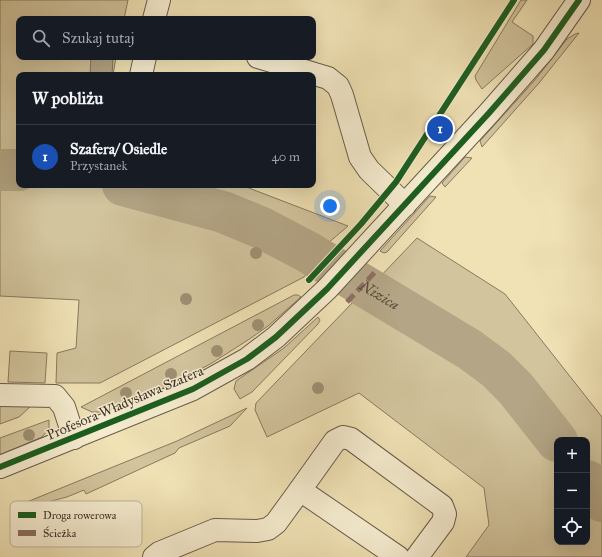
<!DOCTYPE html>
<html lang="pl">
<head>
<meta charset="utf-8">
<style>
  body { margin:0; font-family:"IM FELL Great Primer",serif; background:#20242c; color:#f1f3f6 }
  .controls { position:absolute; right:12px; bottom:12px; display:grid; overflow:hidden; border-radius:8px; box-shadow:0 4px 16px #0002 }
  .controls button { width:36px; height:36px; display:grid; place-items:center; padding:0; border:0; border-bottom:1px solid #363941; background:#171b24; color:#f1f3f6; font:20px sans-serif }
  .you { position:absolute; left:330px; top:206px; width:14px; height:14px; margin:-10px; border:3px solid #fff; border-radius:50%; background:#1a73e8; box-shadow:0 0 0 6px #1a73e833 }
  .badge { display:grid; place-items:center; width:26px; height:26px; border-radius:50%; background:#b45309; color:#fff; font-size:13px; font-weight:700 }
  .pin { position:absolute; translate:-50% -50%; border:2px solid #fff; box-shadow:0 1px 4px #0006 }
  .list { margin:0; padding:0; list-style:none }
  h2 { display:flex; justify-content:space-between; align-items:center; height:52px; margin:0; padding:0 16px; font-size:17px }
  h2 small { font-size:13px; font-weight:400; color:#9ea1a6 }
  .list li { display:grid; grid-template-columns:26px 1fr auto; gap:12px; align-items:center; box-sizing:border-box; height:64px; padding:0 16px; border-top:1px solid #363941 }
  .list b { display:block; font-size:15px; white-space:nowrap }
  .list p { margin:0; font-size:13px; white-space:nowrap; color:#9ea1a6 }
  .list em { font-size:13px; font-style:normal; color:#9ea1a6 }
  .icon { flex:none; width:22px; height:22px; fill:none; stroke:currentColor; stroke-width:2; stroke-linecap:round; stroke-linejoin:round }
  .map { position:relative; flex:none; width:602px; height:557px; overflow:hidden }
  .search { position:absolute; background:#171b24; box-shadow:0 4px 16px #0002; left:16px; top:16px; width:300px; height:44px; display:flex; align-items:center; gap:10px; box-sizing:border-box; padding:0 14px; border-radius:8px; color:#9ea1a6; font-size:15px }
  .panel { position:absolute; background:#171b24; box-shadow:0 4px 16px #0002; left:16px; top:72px; width:300px; height:116px; border-radius:8px }
  .map>svg:first-child { display:block }
  .green { fill:#d2c49d; stroke:#887a62 }
  .water { fill:#b3a585; stroke:#847660 }
  .lines { fill:none; stroke-linecap:round; stroke-linejoin:round }
  .river { stroke:#b3a585; stroke-width:42 }
  .minor-casing { stroke:#6a5c4b; stroke-width:24 }
  .minor { stroke:#f5eccf; stroke-width:22 }
  .quiet { stroke:#8d6e63; stroke-width:5; stroke-dasharray:10 5; stroke-linecap:butt }
  .cycleway-casing { stroke:#f5eccf; stroke-width:8 }
  .cycleway { stroke:#1b5e20; stroke-width:6 }
  .tree { fill:#9e9074 }
  .labels { text-anchor:middle; dominant-baseline:central; stroke-width:3; stroke-linejoin:round; paint-order:stroke }
  .street-label { font-size:14px; fill:#3d2f28; stroke:#f5eccf }
  .water-label { font-size:15px; font-style:italic; fill:#5a4c3f; stroke:#f5eccf }
  .key { fill:#f5eccf; stroke:#beb39d; stroke-width:1 }
  .key-label { font-size:11px; fill:#3d2f28 }
</style>
</head>
<body>
<div class="map">
<svg width="602" height="557" viewBox="0 0 602 557">
  <rect width="100%" height="100%" fill="#f0e2b5"/>
  <filter id="stains"><feTurbulence type="fractalNoise" baseFrequency=".005" numOctaves="4"/><feColorMatrix values="0 0 0 0 .2 0 0 0 0 .09 0 0 0 0 .02 0 0 0 .5 -.17"/></filter>
  <radialGradient id="worn" r=".72"><stop offset=".6" stop-color="#630" stop-opacity="0"/><stop offset="1" stop-color="#630" stop-opacity=".3"/></radialGradient>
  <g class="green">
    <polygon points="0,0 128,0 124,19 19,19 19,57 116,57 113,75 19,75 19,158 0,160"/>
    <polygon points="521,0 527,0 512,22 533,36 533,44 482,89 476,80 475,76"/>
    <polygon points="579,33 539,83 482,147 480,141 535,80 567,39 575,34"/>
    <polygon points="465,157 472,158 445,187 442,183"/>
    <polygon points="19,178 19,185 91,185 151,199 221,219 259,235 314,264 304,277 100,383 56,383 57,353 76,348 79,300 0,296 0,179"/>
    <polygon points="165,185 241,185 348,226 320,250 268,221"/>
    <polygon points="430,196 436,197 387,252 384,253 380,251"/>
    <polygon points="417,238 505,294 602,417 602,479 587,458 587,440 572,440 519,373 479,342 376,281"/>
    <polygon points="294,295 298,295 301,297 268,326 248,340 212,363 173,384 107,412 92,412 81,407"/>
    <polygon points="354,301 370,310 373,306 425,336 464,359 489,379 508,396 527,417 557,457 557,542 587,542 587,496 602,516 602,557 466,557 489,525 484,488 359,393 267,437 255,410 256,403"/>
    <polygon points="318,317 320,320 318,324 252,392 240,399 234,389 236,381 284,348"/>
    <polygon points="10,351 47,353 45,383 8,382"/>
    <polygon points="0,406 31,406 19,417 0,424"/>
    <polygon points="247,408 230,426 179,448 175,453 86,494 84,490 67,497 13,511 12,508 177,441"/>
    <polygon points="49,420 49,429 42,437 0,455 0,438"/>
  </g>
  <polygon class="water" points="91,57 113,57 112,75 90,75"/>
  <g class="lines">
    <g class="river">
      <polyline points="0,170 19,170"/>
      <path id="s1" d="M123,185L223,212L262,228L306,251L469,349L496,369L516,389L557,441"/>
      <polyline points="587,481 602,501"/>
    </g>
    <defs>
      <g id="minor">
        <polyline points="154,19 159,0"/>
        <polyline points="258,57 328,78 338,86 342,95 360,157 369,170 405,205"/>
        <polyline points="141,75 145,57"/>
        <polyline points="0,395 55,396 64,407 74,438"/>
        <polyline points="0,467 193,389 247,359 276,337 327,289 489,113 544,50 579,0"/>
        <polyline points="154,557 159,553 215,530 257,531 268,529 276,523 300,490"/>
        <polyline points="398,557 300,490 335,441 343,437 351,439 442,506 445,514 443,522 417,557"/>
      </g>
    </defs>
    <use href="#minor" class="minor-casing"/>
    <use href="#minor" class="minor"/>
    <polyline class="quiet" points="347,302 377,270"/>
    <defs>
      <g id="cycleway">
        <polyline points="309,280 361,224 396,182 514,0"/>
        <polyline points="0,467 193,389 247,359 276,337 327,289 489,113 544,50 579,0"/>
      </g>
    </defs>
    <use href="#cycleway" class="cycleway-casing"/>
    <use href="#cycleway" class="cycleway"/>
  </g>
  <g class="tree">
    <circle cx="256" cy="253" r="6"/>
    <circle cx="186" cy="299" r="6"/>
    <circle cx="258" cy="325" r="6"/>
    <circle cx="217" cy="351" r="6"/>
    <circle cx="171" cy="374" r="6"/>
    <circle cx="318" cy="388" r="6"/>
    <circle cx="126" cy="393" r="6"/>
    <circle cx="29" cy="435" r="6"/>
  </g>
  <g class="labels">
    <g class="street-label">
      <text transform="translate(125 403) rotate(-23)">Profesora Władysława Szafera</text>
    </g>
    <g class="water-label">
      <text stroke="none"><textPath href="#s1" startOffset="281">Nizica</textPath></text>
    </g>
  </g>
  <rect x="10" y="501" width="132" height="46" rx="6" class="key"/>
  <rect x="18" y="512" width="18" height="6" fill="#1b5e20"/>
  <rect x="18" y="530" width="18" height="6" fill="#8d6e63"/>
  <g class="key-label">
    <text x="43" y="519">Droga rowerowa</text>
    <text x="43" y="537">Ścieżka</text>
  </g>
  <rect width="100%" height="100%" filter="url(#stains)"/>
  <rect width="100%" height="100%" fill="url(#worn)"/>
</svg>
<div class="controls">
<button>+</button>
<button>−</button>
<button><svg class="icon" aria-label="locate" viewBox="0 0 24 24"><circle cx="12" cy="12" r="6"/><path d="M12 2v4M12 18v4M2 12h4M18 12h4"/></svg></button>
</div>
<div class="you"></div>
<div class="pin badge" style="left:440px;top:129px;background:#1a4fb4">1</div>
<div class="search"><svg class="icon" aria-label="search" viewBox="0 0 24 24"><circle cx="10" cy="10" r="6"/><path d="M15 15l6 6"/></svg>Szukaj tutaj</div>
<section class="panel">
<h2>W pobliżu<small></small></h2>
<ul class="list">
<li><span class="badge" style="background:#1a4fb4">1</span><div><b>Szafera/ Osiedle</b><p>Przystanek</p></div><em>40 m</em></li>
</ul>
</section>
</div>
</body>
</html>
